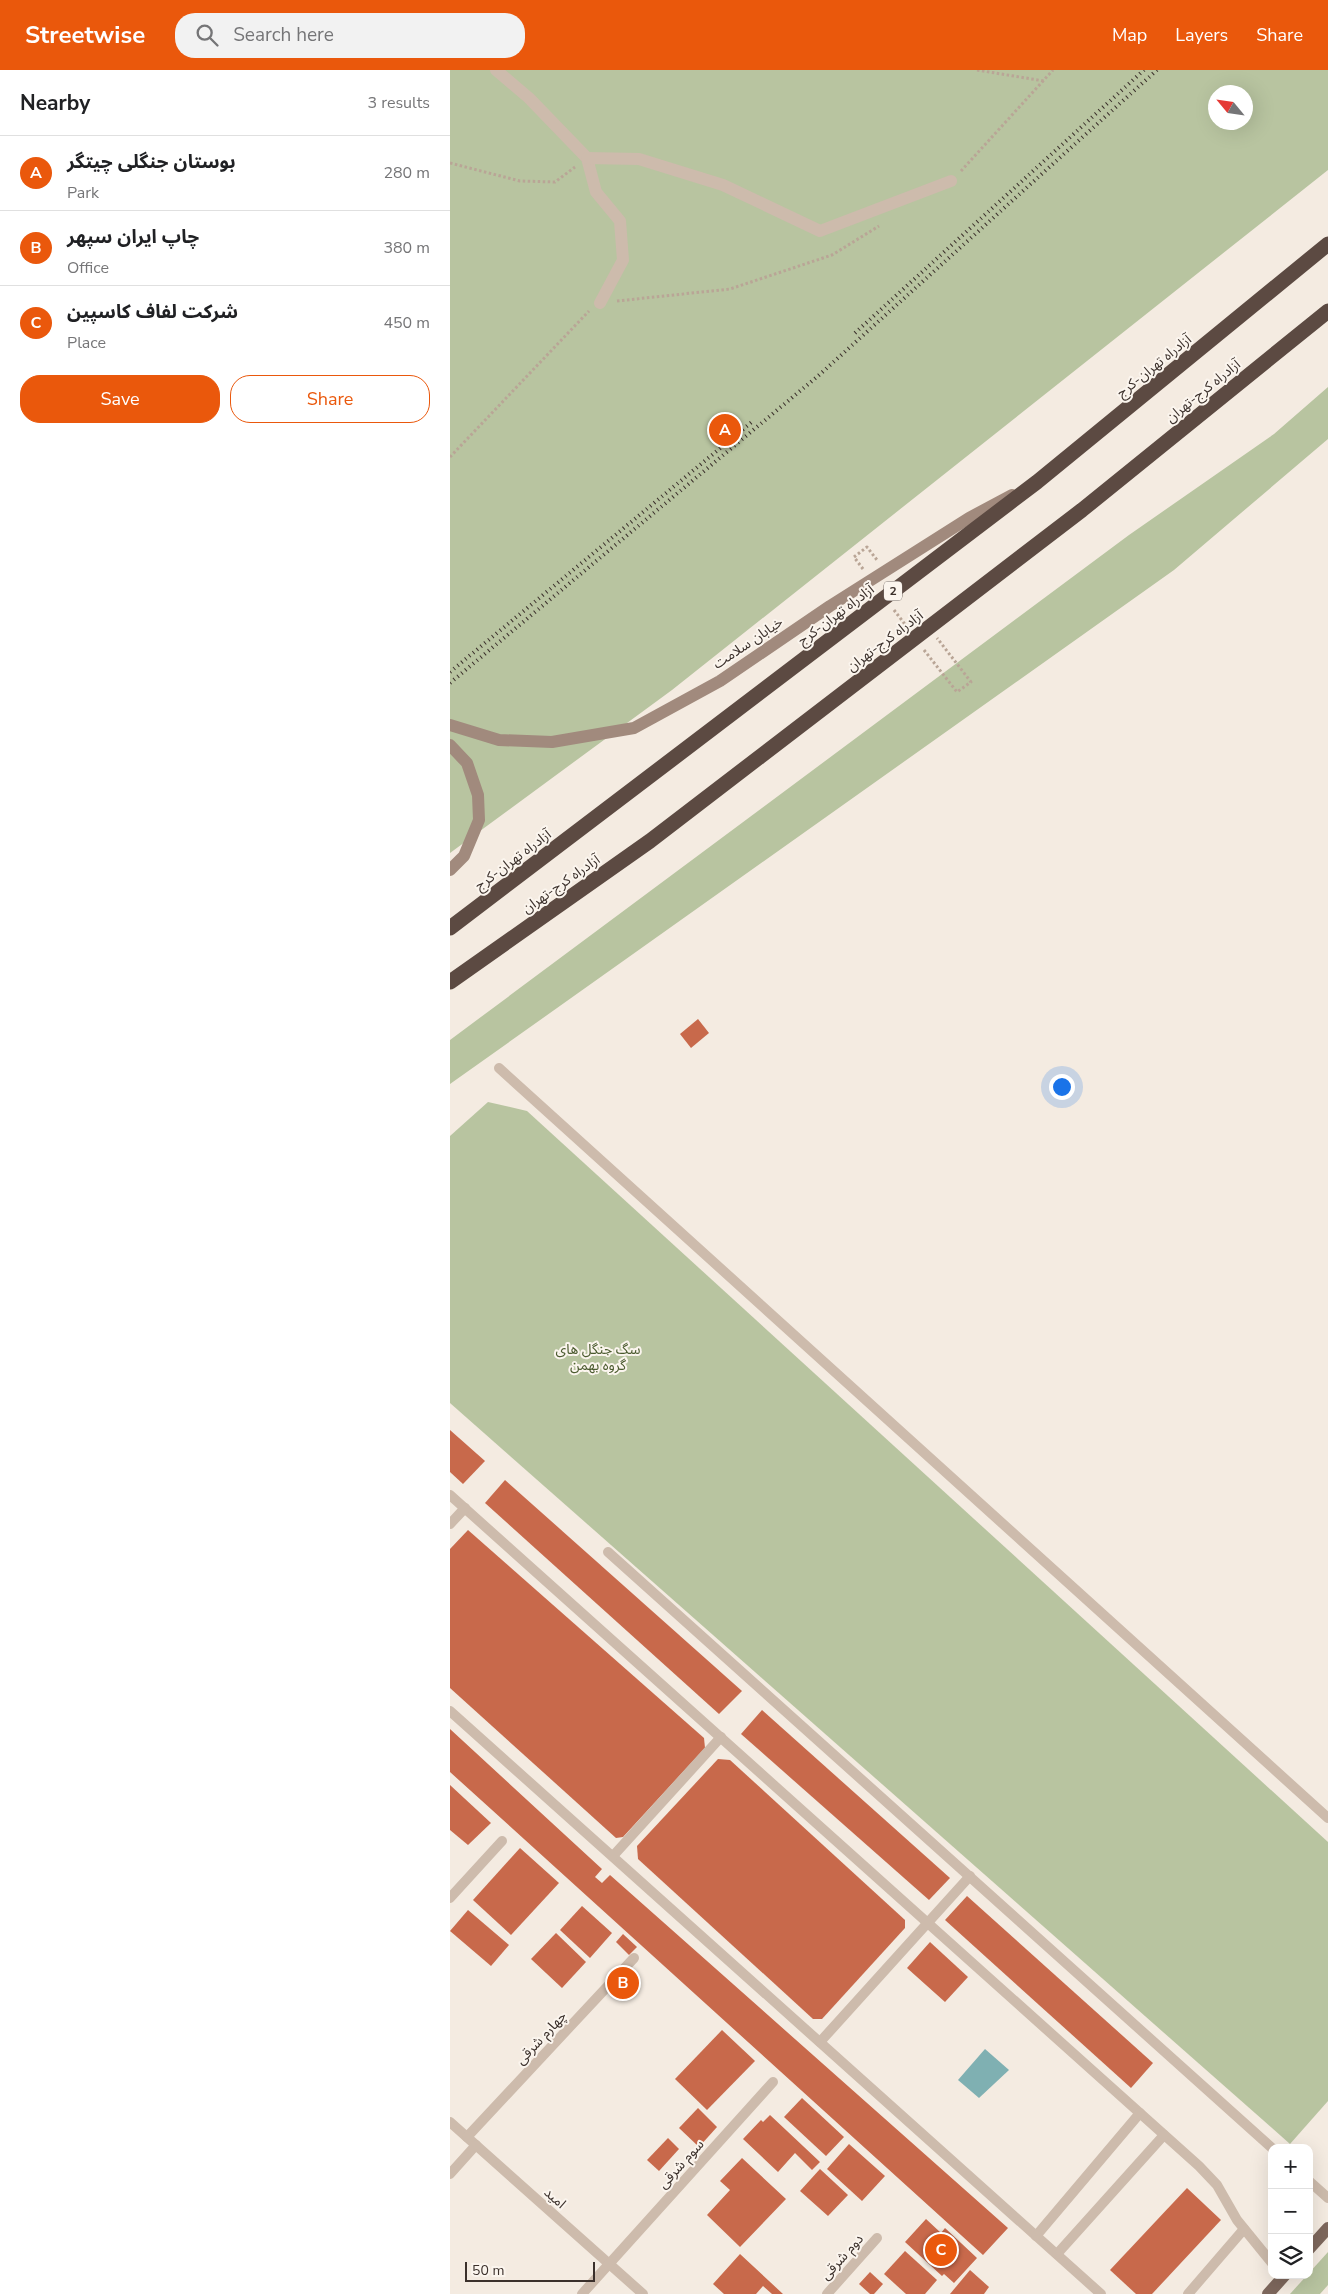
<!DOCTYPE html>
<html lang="en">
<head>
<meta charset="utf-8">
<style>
  body { margin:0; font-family:"Nunito Sans","Noto Sans Arabic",sans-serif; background:#f2f2f2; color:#202124 }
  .controls { position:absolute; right:15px; bottom:15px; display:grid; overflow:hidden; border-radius:10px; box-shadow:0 5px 20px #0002 }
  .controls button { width:45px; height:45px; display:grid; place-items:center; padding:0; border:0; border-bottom:1px solid #e0e0e0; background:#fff; color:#202124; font:25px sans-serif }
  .compass { position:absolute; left:758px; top:15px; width:45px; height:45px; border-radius:50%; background:#fff; box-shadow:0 5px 20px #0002; rotate:299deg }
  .scale { position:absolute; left:15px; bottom:12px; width:130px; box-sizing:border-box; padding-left:5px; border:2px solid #3b302b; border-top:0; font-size:14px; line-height:18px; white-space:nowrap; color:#3b302b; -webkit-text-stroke:4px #fbf5ee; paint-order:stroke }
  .you { position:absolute; left:611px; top:1016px; width:18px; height:18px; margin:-12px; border:4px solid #fff; border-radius:50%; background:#1a73e8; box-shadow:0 0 0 8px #1a73e833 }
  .badge { display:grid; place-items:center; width:32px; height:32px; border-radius:50%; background:#ea580c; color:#fff; font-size:16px; font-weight:700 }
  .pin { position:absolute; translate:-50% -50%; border:2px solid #fff; box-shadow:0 1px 5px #0006 }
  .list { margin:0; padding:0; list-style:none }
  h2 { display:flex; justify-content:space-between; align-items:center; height:65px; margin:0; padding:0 20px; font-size:21px }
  h2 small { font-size:16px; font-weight:400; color:#757577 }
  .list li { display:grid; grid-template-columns:32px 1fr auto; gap:15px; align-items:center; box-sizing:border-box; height:75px; padding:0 20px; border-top:1px solid #e0e0e0 }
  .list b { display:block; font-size:19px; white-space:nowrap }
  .list p { margin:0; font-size:16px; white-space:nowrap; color:#757577 }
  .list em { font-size:16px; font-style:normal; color:#757577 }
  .actions { display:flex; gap:10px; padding:15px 20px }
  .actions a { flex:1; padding:11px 0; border:1px solid #ea580c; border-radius:20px; text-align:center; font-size:18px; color:#ea580c }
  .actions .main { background:#ea580c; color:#fff }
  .icon { flex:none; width:28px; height:28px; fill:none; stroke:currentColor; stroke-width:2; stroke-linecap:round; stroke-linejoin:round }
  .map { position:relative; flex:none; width:878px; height:2224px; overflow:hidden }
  header { display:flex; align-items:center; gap:30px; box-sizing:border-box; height:70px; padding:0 25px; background:#ea580c; color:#fff }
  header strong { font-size:24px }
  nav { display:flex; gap:28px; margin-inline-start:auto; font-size:18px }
  .search { width:350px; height:45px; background:#f2f2f2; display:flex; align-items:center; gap:12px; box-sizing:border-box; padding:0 18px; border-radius:20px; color:#757577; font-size:19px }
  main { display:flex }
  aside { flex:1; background:#fff }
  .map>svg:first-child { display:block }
  .green { fill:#b8c4a0; fill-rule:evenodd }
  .water { fill:#7fb0b2 }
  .building { fill:#c8694b }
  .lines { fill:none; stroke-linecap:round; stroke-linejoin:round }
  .path { stroke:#b9a596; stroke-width:3; stroke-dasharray:2.5 2.5; stroke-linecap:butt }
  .service { stroke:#cdbbac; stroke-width:10 }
  .minor { stroke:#cdbbac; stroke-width:12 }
  .secondary { stroke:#a18a7d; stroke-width:12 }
  .primary { stroke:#7d675c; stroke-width:12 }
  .motorway { stroke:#5c4a42; stroke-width:15 }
  .rail { stroke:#3b302b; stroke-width:4; stroke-dasharray:1 4; stroke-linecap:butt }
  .labels { text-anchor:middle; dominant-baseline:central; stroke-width:4; stroke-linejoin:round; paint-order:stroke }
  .shield { fill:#fbf5ee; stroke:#756b66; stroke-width:1 }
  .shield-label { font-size:12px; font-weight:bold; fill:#3b302b }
  .street-label { font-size:14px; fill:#3b302b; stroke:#fbf5ee }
  .park-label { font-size:14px; fill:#4a5a2e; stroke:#fbf5ee }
</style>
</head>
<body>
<header>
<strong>Streetwise</strong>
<div class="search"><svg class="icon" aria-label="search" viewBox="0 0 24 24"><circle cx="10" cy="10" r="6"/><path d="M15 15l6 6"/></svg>Search here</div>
<nav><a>Map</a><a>Layers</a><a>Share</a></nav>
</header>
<main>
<aside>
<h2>Nearby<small>3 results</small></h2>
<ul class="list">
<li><span class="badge">A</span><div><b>بوستان جنگلی چیتگر</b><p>Park</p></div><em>280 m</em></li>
<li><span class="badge">B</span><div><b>چاپ ایران سپهر</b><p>Office</p></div><em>380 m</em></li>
<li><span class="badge">C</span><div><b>شرکت لفاف کاسپین</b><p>Place</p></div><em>450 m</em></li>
</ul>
<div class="actions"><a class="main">Save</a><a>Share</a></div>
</aside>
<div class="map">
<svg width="878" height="2224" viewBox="0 0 878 2224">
  <rect width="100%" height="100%" fill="#f4ebe1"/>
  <g class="green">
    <path d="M0,0H878V100L222,620L0,783ZM766,22H796V52H766Z"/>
    <polygon points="878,317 878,369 724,500 0,1014 0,970 679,465 824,364"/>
    <polygon points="38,1032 77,1041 878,1772 878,2031 840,2074 0,1333 0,1066"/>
    <polygon points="878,2182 878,2215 870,2224 840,2224"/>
  </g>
  <polygon class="water" points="535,1979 559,2000 529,2028 508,2010"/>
  <g class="building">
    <polygon points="248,949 259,963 241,978 230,964"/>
    <polygon points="0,1360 35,1391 13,1414 0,1402"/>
    <polygon points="55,1410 292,1621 269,1644 35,1433"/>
    <polygon points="18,1460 254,1668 255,1678 173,1767 166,1768 0,1618 0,1479"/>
    <polygon points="312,1640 500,1808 479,1830 291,1664"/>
    <polygon points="0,1659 152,1799 145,1807 152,1813 160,1805 558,2158 533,2185 0,1702"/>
    <polygon points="268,1689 280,1690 455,1850 455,1858 372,1949 363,1949 188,1789 187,1776"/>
    <polygon points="0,1715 41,1753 18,1775 0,1760"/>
    <polygon points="70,1778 109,1813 61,1865 23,1830"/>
    <polygon points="517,1826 703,1993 681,2018 495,1850"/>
    <polygon points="132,1836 162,1863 140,1888 110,1860"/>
    <polygon points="18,1840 59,1875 41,1896 0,1861"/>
    <polygon points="106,1863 136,1892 112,1918 81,1889"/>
    <polygon points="173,1864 187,1877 179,1885 166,1872"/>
    <polygon points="480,1872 518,1907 495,1932 457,1898"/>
    <polygon points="272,1960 305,1991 257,2040 225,2009"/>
    <polygon points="352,2028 394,2067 376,2086 334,2047"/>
    <polygon points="248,2038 267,2057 249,2077 229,2058"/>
    <polygon points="320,2045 370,2092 362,2100 345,2083 328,2102 293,2069 311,2050 313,2052"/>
    <polygon points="218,2068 229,2079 209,2101 197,2090"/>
    <polygon points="399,2074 435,2106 412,2131 377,2099"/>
    <polygon points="292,2088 336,2129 290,2177 257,2145 280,2120 270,2111"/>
    <polygon points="370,2099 398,2125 378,2146 350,2121"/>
    <polygon points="737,2118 771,2150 702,2224 686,2224 660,2200"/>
    <polygon points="476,2149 491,2163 495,2158 527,2188 504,2213 494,2204 492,2206 455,2172"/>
    <polygon points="455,2181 487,2210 475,2224 456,2224 434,2204"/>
    <polygon points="290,2184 333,2224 322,2224 313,2216 306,2224 274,2224 263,2214"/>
    <polygon points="520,2200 539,2217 534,2224 500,2224"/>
    <polygon points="420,2202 433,2214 424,2224 420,2224 409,2214"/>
  </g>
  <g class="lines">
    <g class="path">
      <polyline points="527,0 594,11"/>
      <polyline points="0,93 70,111 105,112 125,97"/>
      <polyline points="511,101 603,0"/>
      <polyline points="167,231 280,219 382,185 429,156"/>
      <polyline points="0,387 139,241"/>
      <polyline points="413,499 404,487 417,477 427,490"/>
      <polyline points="444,540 457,557"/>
      <polyline points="474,580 507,622 521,612 487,568"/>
    </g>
    <g class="service">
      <polyline points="49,998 878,1748"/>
      <polyline points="0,1425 749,2096 767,2115 787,2150 822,2193"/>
      <polyline points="0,1454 15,1438"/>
      <polyline points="158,1482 822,2078"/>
      <polyline points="0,1641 651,2224"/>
      <polyline points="163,1786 271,1667"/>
      <polyline points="0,1828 52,1771"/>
      <polyline points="370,1972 520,1806"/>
      <polyline points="0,2052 193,2224"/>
      <polyline points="17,2067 184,1888"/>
      <polyline points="0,2104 26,2075"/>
      <polyline points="859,2111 878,2128"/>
      <polyline points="586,2166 690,2043"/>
      <polyline points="607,2184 714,2065"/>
      <polyline points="132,2224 323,2012"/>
      <polyline points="377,2224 427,2168"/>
      <polyline points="738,2224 794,2159"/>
    </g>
    <g class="minor">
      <polyline points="46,0 79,28 137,88 146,122 170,151 173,190 150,233"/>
      <polyline points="137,88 189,89 273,115 370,161 501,111"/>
    </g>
    <g class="secondary">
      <polyline points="0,655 49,670 102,672 184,658 270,611 380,536 519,448 562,425"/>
      <polyline points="0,675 17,693 28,725 29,750 14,786 0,800"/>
    </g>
    <g class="primary">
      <polyline points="859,2179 878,2158"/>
      <polyline points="818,2224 835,2205"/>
    </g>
    <g class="motorway">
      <polyline points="0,858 587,412 878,174"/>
      <polyline points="0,912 200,771 632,440 878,241"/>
    </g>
    <g class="rail">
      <polyline points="405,263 694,0"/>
      <polyline points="0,602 303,351"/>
      <polyline points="0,613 368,306 707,0"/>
    </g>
  </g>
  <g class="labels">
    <rect class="shield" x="434" y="511.5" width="18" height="19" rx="4"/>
    <g class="shield-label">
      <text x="443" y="521">2</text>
    </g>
    <g class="street-label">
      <text transform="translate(704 296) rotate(-39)">آزادراه تهران-کرج</text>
      <text transform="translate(753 321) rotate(-39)">آزادراه کرج-تهران</text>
      <text transform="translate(386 545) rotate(-37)">آزادراه تهران-کرج</text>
      <text transform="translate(435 571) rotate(-37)">آزادراه کرج-تهران</text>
      <text transform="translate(298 573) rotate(-34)">خیابان سلامت</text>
      <text transform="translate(63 790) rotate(-37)">آزادراه تهران-کرج</text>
      <text transform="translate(111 814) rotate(-35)">آزادراه کرج-تهران</text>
      <text transform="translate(91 1968) rotate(-47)">چهارم شرقی</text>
      <text transform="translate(231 2094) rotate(-48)">سوم شرقی</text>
      <text transform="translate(105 2128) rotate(42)">امید</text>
      <text transform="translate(392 2187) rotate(-48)">دوم شرقی</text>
    </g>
    <g class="park-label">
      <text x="148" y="1279">سگ جنگل های<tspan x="148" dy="16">گروه بهمن</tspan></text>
    </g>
  </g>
</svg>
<div class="controls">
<button>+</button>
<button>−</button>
<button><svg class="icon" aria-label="layers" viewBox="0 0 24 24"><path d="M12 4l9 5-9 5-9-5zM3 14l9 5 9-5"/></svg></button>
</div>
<svg class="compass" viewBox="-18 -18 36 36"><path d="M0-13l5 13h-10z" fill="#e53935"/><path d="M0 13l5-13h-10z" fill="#757577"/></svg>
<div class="scale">50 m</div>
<div class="you"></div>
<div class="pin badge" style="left:275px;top:360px">A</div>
<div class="pin badge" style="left:173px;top:1913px">B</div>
<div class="pin badge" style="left:491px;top:2180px">C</div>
</div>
</main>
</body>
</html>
